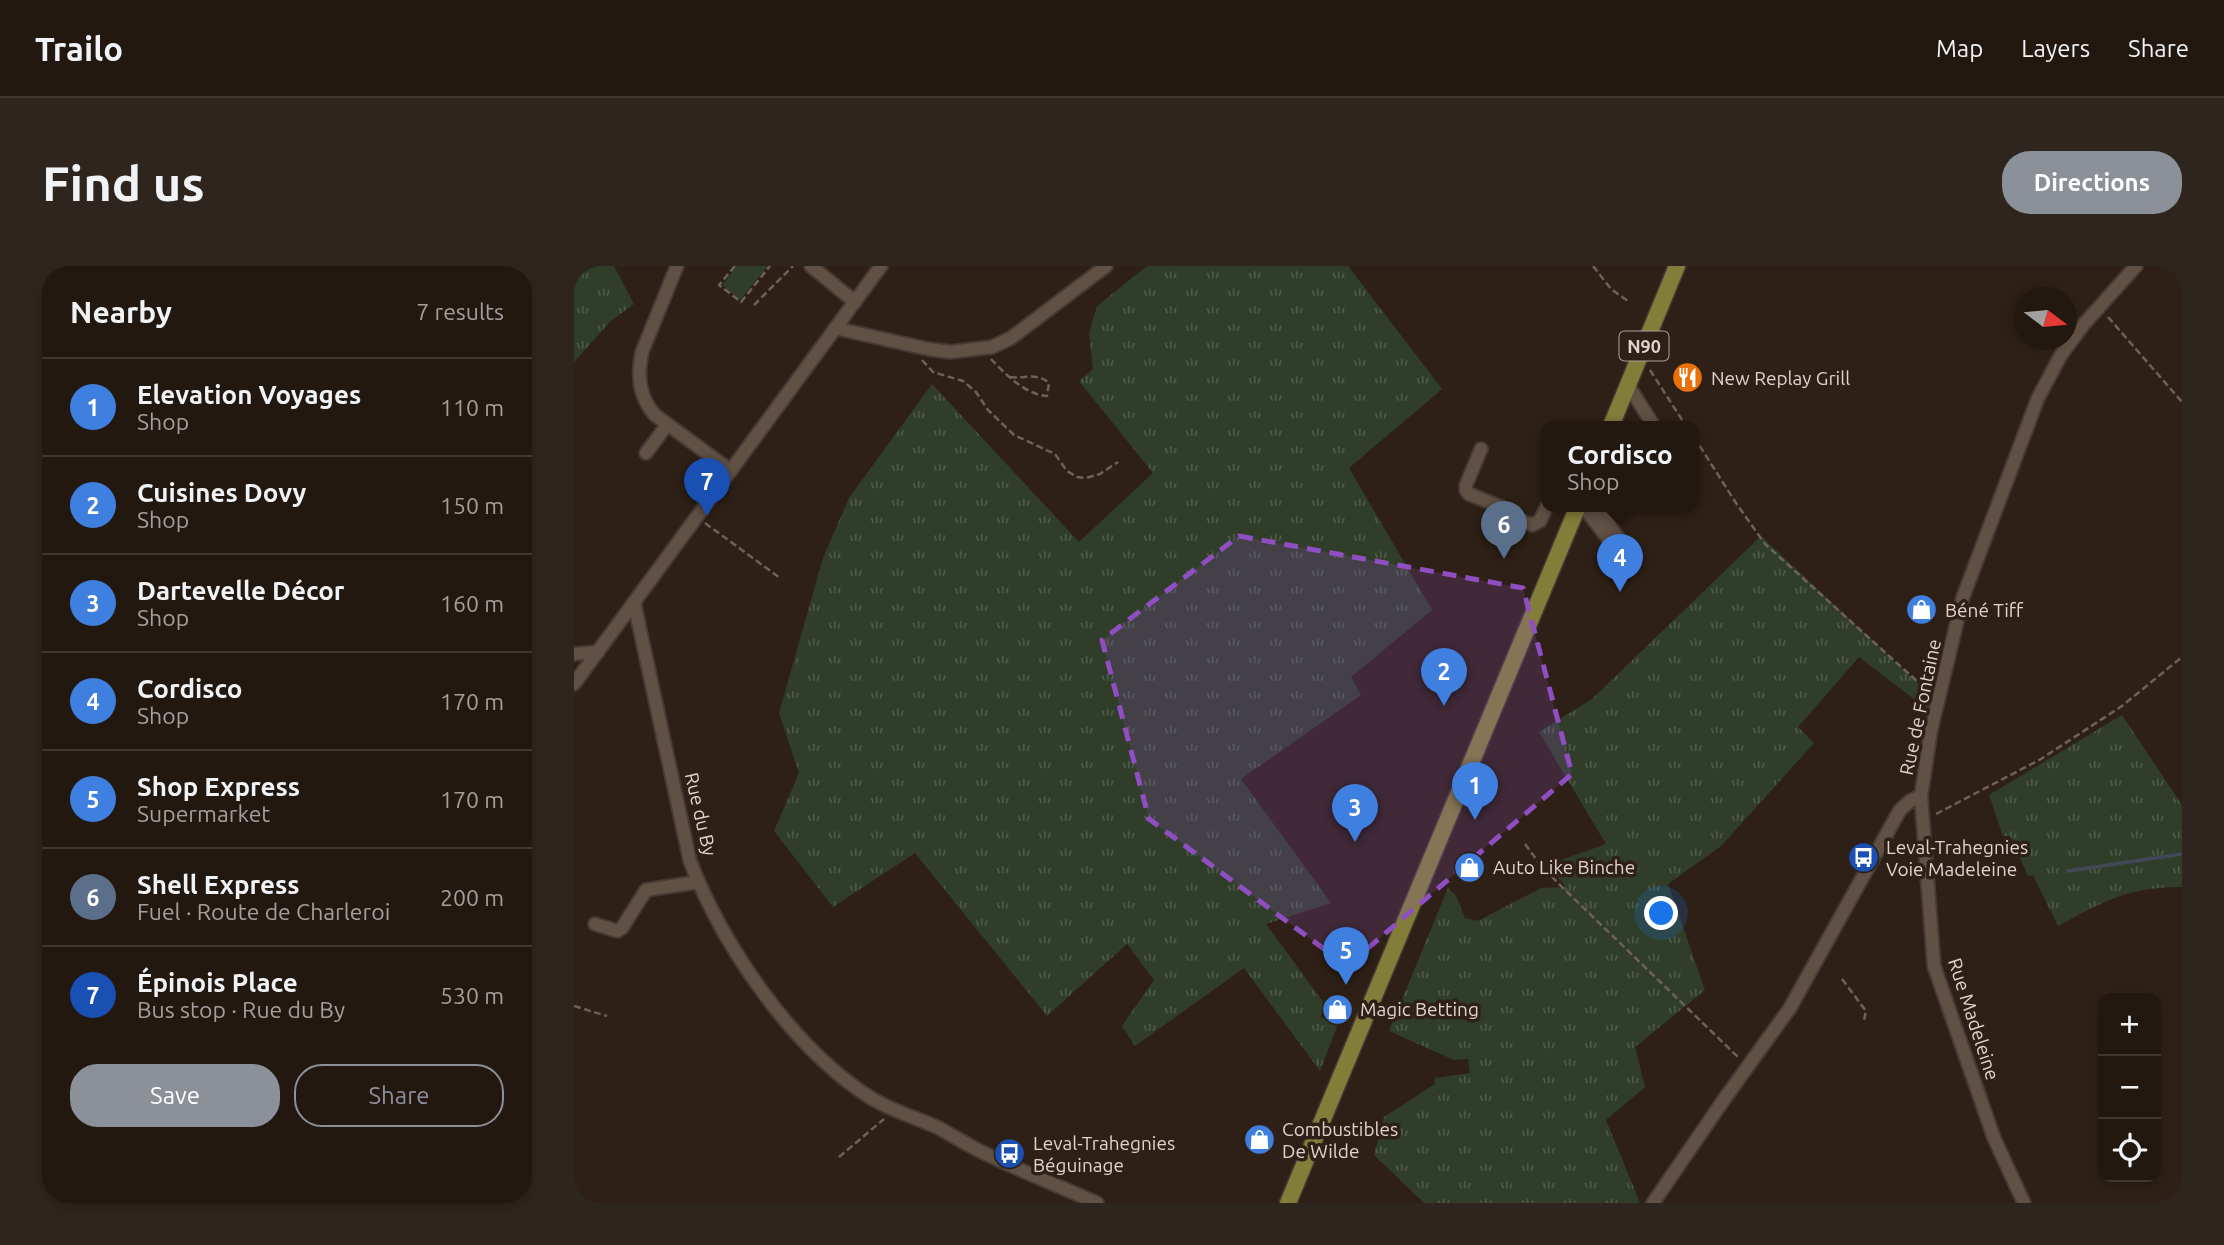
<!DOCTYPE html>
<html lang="en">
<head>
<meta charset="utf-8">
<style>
  body { margin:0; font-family:Ubuntu,sans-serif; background:#2e251e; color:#f1f3f6 }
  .controls { position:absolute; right:21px; bottom:21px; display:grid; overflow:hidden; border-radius:14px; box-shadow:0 4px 10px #0003 }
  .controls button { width:63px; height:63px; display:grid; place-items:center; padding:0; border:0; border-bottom:2px solid #3f3730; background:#221810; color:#f1f3f6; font:35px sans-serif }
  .compass { position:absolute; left:1440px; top:21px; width:63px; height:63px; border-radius:50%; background:#221810; box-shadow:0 4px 10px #0003; rotate:106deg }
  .you { position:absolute; left:1088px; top:648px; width:24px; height:24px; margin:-18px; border:5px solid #fff; border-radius:50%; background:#1a73e8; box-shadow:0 0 0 10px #1a73e833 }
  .badge { display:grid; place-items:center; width:46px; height:46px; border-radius:50%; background:#8c9099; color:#fff; font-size:23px; font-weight:700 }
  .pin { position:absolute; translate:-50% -58px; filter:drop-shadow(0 2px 4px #0008) }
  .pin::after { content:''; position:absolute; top:37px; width:24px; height:21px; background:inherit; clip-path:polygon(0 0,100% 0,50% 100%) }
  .popup { position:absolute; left:967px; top:155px; width:158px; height:91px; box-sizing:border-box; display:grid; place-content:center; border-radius:14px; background:#221810; filter:drop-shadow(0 2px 5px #0005); font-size:23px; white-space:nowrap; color:#a2a09f }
  .popup b { font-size:26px; color:#f1f3f6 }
  .popup::after { content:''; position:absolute; left:50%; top:100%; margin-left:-14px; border:14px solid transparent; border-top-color:#221810 }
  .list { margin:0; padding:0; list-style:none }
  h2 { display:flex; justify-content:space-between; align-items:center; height:91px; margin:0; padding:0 28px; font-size:30px }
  h2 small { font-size:23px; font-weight:400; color:#a2a09f }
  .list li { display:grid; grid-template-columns:46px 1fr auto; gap:21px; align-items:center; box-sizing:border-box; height:98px; padding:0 28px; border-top:2px solid #3f3730 }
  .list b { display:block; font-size:26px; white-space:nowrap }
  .list p { margin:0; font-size:23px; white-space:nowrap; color:#a2a09f }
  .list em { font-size:23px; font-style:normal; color:#a2a09f }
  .actions { display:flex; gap:14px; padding:21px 28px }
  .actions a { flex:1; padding:16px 0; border:2px solid #8c9099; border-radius:28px; text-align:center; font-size:24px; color:#8c9099 }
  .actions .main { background:#8c9099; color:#fff }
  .icon { flex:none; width:38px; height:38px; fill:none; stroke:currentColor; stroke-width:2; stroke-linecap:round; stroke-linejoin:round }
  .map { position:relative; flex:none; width:1608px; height:937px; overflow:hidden; border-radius:28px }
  header { display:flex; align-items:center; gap:42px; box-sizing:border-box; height:98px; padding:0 35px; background:#221810; border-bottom:2px solid #3f3730 }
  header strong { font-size:33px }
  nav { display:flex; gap:38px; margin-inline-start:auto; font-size:24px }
  .intro { display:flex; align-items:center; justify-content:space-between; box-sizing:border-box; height:168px; padding:0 42px }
  h1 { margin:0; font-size:49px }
  .button { padding:18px 32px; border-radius:28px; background:#8c9099; color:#fff; font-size:24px; font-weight:700 }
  main { display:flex; gap:42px; padding:0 42px }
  aside { flex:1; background:#221810; border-radius:28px; box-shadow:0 4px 10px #0003 }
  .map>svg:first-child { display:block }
  .grass { fill:url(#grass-tufts) }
  .green { fill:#303e29 }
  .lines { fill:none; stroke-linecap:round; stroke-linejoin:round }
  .stream { stroke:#434859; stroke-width:3.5 }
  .minor-casing { stroke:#463a34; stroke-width:16 }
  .major-casing { stroke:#463a34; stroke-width:19 }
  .path { stroke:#6d6158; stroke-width:2.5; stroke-dasharray:7 3.5; stroke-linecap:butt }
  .minor { stroke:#615145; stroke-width:12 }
  .major { stroke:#837d3a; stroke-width:16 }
  .marked { fill:#8f4ec2; fill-opacity:0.2; stroke:#8f4ec2; stroke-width:5; stroke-dasharray:14 9; stroke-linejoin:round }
  .labels { text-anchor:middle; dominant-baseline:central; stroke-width:7; stroke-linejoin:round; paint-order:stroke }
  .shield { fill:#2e2016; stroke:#aa9f97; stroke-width:2 }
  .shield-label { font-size:18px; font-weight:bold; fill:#dfd5ce }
  .poi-label { font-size:19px; fill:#dfd5ce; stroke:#2e2016; text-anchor:start }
  .street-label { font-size:19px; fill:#dfd5ce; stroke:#2e2016 }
</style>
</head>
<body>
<header>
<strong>Trailo</strong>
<nav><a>Map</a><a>Layers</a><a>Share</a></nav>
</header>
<div class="intro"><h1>Find us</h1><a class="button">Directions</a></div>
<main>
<aside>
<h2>Nearby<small>7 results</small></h2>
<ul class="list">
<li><span class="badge" style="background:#3f7fe0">1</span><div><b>Elevation Voyages</b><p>Shop</p></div><em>110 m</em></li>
<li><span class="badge" style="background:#3f7fe0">2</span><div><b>Cuisines Dovy</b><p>Shop</p></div><em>150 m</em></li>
<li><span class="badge" style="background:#3f7fe0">3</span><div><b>Dartevelle Décor</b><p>Shop</p></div><em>160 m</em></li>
<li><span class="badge" style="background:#3f7fe0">4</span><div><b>Cordisco</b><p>Shop</p></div><em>170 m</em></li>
<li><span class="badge" style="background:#3f7fe0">5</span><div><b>Shop Express</b><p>Supermarket</p></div><em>170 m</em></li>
<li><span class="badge" style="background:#5c6f8a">6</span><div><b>Shell Express</b><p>Fuel · Route de Charleroi</p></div><em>200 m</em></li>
<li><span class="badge" style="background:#1a4fb4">7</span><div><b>Épinois Place</b><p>Bus stop · Rue du By</p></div><em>530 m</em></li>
</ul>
<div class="actions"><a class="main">Save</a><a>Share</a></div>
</aside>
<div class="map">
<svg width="1608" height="937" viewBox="0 0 1608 937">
  <defs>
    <pattern id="grass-tufts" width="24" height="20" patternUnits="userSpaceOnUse" patternTransform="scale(1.75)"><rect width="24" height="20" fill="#303e29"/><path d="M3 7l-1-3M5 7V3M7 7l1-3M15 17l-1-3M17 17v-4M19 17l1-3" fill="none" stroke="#4e5947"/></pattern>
  </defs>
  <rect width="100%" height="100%" fill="#2e2016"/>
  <g class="grass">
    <polygon points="0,0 40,0 60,38 37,55 0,96"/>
    <polygon points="573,0 774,0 868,123 775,202 858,344 777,411 787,429 667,513 757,637 692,658 752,740 746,751 764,758 746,805 670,702 561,780 548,760 580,714 553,678 473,750 341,587 259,641 200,565 225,507 205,447 249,292 275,232 358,118 505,276 579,207 505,115 519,103 515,67 523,40"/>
    <polygon points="1187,270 1361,433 1357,446 1285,391 1224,461 1240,477 1147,580 1094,618 1131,724 1061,781 1071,821 1032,854 1066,937 850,937 800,889 810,851 861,818 861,812 896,807 894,793 880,794 815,765 874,622 882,630 891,652 904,655 967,622 992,621 974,599 1032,578 965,466 1018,433"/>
    <path d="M1548,449L1608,539V621C1553,621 1531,635 1484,660L1459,609L1454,610L1436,570H1429L1415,529Z"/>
  </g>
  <polygon class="green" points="163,0 194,0 166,34 148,19"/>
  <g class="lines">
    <polyline class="stream" points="1494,605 1608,588"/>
    <defs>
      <g id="minor">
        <path d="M103,0L68,86C63,109 65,131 81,149L157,205"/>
        <polyline points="237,0 281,36"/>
        <polyline points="261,62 354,83 376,86 418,81 437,72 532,0"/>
        <polyline points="1054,119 1080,160"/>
        <polyline points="907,183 892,219 892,224 895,228 927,241 937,251 958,259 966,255 973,240"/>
        <polyline points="72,187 93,159"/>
        <polyline points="1009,240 1043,284 1049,279 1023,240"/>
        <path d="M60,336L116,595C149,680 218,782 297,832C318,845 343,852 365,862C377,869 389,876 402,883C441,903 483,919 523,937"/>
        <polyline points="0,388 24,386"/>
        <polyline points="0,418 307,0"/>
        <polyline points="21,658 43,665 48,662 72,624 124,616"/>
        <polyline points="1079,937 1151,832 1216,742 1326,544 1336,535 1347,530"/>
        <polyline points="1450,937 1420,872 1360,700 1347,530 1357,464 1389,331 1464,132 1487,89 1510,58 1562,0"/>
      </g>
      <g id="major">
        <polyline points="1037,160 1103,0"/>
        <polyline points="714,937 1004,240"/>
      </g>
    </defs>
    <use href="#minor" class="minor-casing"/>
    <use href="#major" class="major-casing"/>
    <g class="path">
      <polyline points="161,0 145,19 167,36 196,0"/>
      <polyline points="1019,0 1037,23 1054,35"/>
      <polyline points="180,39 219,0"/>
      <polyline points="1534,51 1608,136"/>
      <path d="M417,93C431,108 452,129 473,130L475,117C463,106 450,113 436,111"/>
      <polyline points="348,94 359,106 389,115 402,126 414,144 440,169 481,188 493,205 503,211 512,212 526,208 544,196"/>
      <polyline points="1076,104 1112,160"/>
      <polyline points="1120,171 1162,237 1191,278 1355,426"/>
      <polyline points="131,257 206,312"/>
      <polyline points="1362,548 1467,493 1548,440 1608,391"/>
      <polyline points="951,578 968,601 988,621 1166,793"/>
      <polyline points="1268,713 1292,745 1290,754"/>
      <polyline points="0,740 33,750"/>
      <polyline points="265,891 310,853"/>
    </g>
    <use href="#minor" class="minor"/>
    <use href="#major" class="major"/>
  </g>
  <path class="marked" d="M665,270L949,322L998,508L773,700L575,553L528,374Z"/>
  <defs>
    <symbol id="restaurant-disc" viewBox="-11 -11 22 22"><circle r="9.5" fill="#e8710a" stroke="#2e2016"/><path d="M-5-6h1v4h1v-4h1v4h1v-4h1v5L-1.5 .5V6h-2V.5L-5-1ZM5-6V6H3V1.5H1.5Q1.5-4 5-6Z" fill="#fff"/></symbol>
    <symbol id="shop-disc" viewBox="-11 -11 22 22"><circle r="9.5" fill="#3f7fe0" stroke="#2e2016"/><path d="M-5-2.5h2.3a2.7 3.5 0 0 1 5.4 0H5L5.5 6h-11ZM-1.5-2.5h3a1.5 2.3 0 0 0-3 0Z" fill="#fff"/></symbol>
    <symbol id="bus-disc" viewBox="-11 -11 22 22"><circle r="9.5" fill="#1a4fb4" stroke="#2e2016"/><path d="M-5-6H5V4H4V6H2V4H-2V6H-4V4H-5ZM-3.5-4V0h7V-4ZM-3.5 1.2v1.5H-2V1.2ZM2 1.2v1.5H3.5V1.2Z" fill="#fff"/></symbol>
  </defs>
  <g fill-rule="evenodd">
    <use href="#restaurant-disc" x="1096" y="94" width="35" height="35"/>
    <use href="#shop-disc" x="1330" y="326" width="35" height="35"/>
    <use href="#bus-disc" x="1272" y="574" width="35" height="35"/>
    <use href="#shop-disc" x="878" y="584" width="35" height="35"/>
    <use href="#shop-disc" x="746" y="726" width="35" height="35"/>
    <use href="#shop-disc" x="668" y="856" width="35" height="35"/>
    <use href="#bus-disc" x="418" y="870" width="35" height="35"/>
  </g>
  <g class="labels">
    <rect class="shield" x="1045.5" y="65.5" width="49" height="29" rx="5"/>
    <g class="shield-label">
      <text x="1070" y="80">N90</text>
    </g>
    <g class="poi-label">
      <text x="1137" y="112">New Replay Grill</text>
      <text x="1371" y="344">Béné Tiff</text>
      <text x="1312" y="581">Leval-Trahegnies<tspan x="1312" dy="22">Voie Madeleine</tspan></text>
      <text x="919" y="601">Auto Like Binche</text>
      <text x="786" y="743">Magic Betting</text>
      <text x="708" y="863">Combustibles<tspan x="708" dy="22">De Wilde</tspan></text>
      <text x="459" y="877">Leval-Trahegnies<tspan x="459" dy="22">Béguinage</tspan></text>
    </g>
    <g class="street-label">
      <text transform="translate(1346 441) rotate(-78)">Rue de Fontaine</text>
      <text transform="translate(127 548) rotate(77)">Rue du By</text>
      <text transform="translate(1400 753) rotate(72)">Rue Madeleine</text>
    </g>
  </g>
</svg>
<div class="controls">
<button>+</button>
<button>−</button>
<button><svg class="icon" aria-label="locate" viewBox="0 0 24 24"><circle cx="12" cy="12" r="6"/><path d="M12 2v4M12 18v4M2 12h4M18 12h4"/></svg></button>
</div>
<svg class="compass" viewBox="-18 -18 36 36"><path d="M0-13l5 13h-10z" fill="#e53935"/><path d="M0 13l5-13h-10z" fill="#a2a09f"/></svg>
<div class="you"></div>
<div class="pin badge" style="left:901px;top:554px;background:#3f7fe0">1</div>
<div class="pin badge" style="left:870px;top:440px;background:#3f7fe0">2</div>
<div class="pin badge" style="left:781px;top:576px;background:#3f7fe0">3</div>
<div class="pin badge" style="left:1046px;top:326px;background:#3f7fe0">4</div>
<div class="popup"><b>Cordisco</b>Shop</div>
<div class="pin badge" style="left:772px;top:719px;background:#3f7fe0">5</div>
<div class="pin badge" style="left:930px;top:293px;background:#5c6f8a">6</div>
<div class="pin badge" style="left:133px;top:250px;background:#1a4fb4">7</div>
</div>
</main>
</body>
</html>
